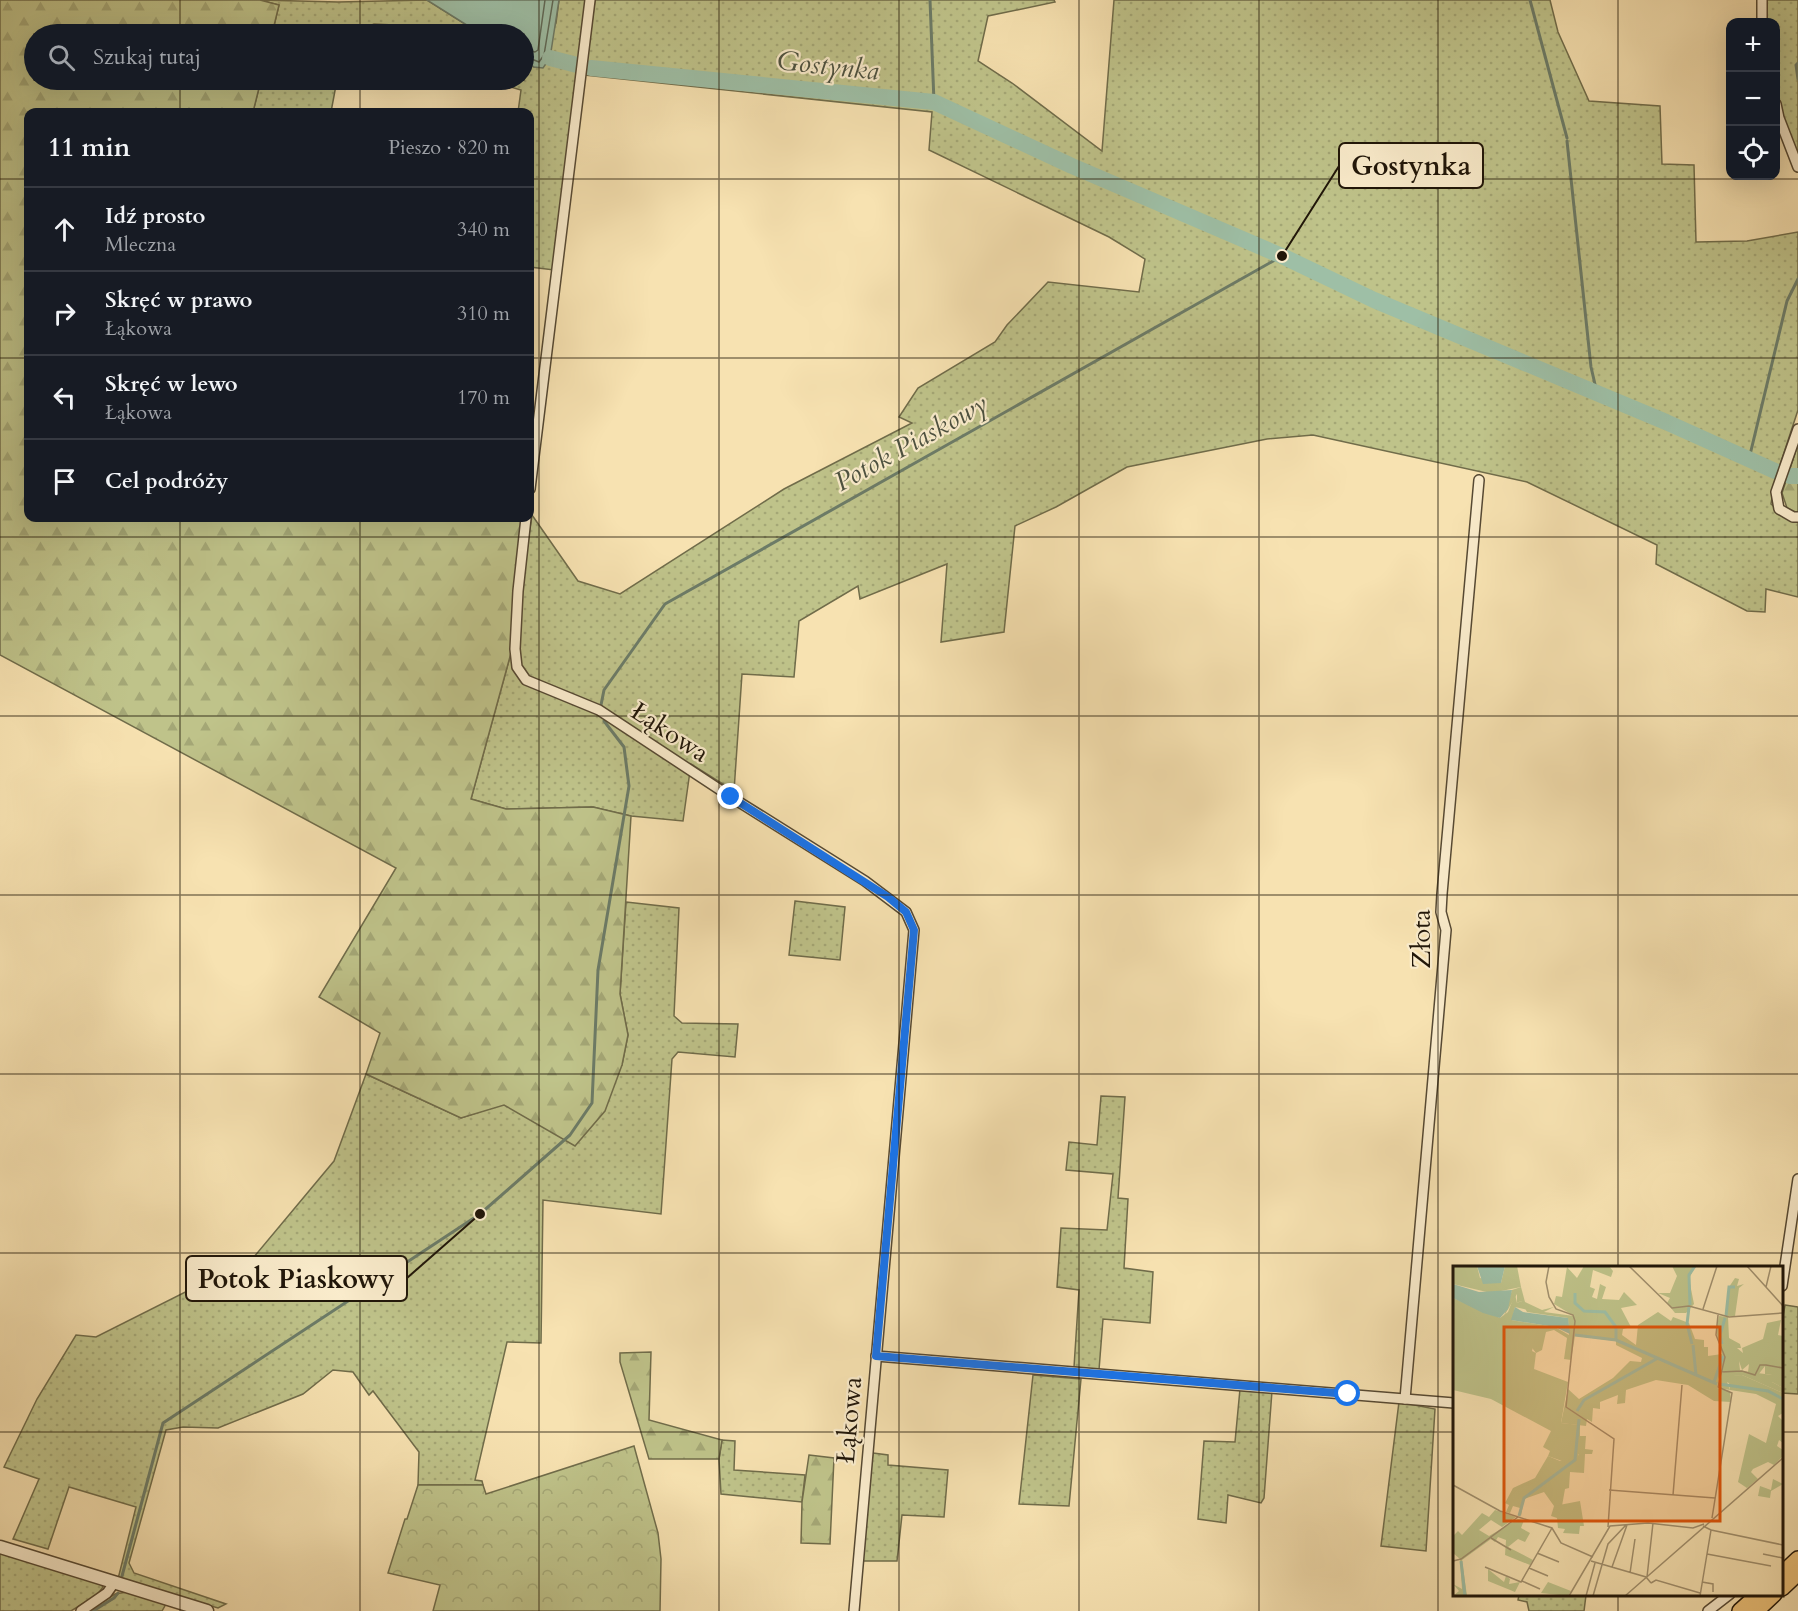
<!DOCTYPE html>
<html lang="pl">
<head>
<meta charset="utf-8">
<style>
  body { margin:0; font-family:Cardo,serif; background:#242831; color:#f1f3f6 }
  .controls { position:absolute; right:18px; top:18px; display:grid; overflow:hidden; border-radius:12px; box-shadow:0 6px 24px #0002 }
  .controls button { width:54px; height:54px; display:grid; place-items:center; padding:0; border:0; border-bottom:2px solid #363941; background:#171b24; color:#f1f3f6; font:30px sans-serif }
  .stop { position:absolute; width:18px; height:18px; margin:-14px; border:4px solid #1a73e8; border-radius:50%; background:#fff }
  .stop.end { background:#1a73e8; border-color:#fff; box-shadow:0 2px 6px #0008 }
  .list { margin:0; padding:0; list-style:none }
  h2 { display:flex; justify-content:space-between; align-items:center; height:78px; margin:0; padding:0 24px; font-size:26px }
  h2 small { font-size:20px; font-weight:400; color:#9ea1a6 }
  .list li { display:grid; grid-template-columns:39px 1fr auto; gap:18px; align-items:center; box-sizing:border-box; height:84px; padding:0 24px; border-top:2px solid #363941 }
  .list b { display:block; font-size:22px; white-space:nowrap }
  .list p { margin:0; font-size:20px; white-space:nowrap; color:#9ea1a6 }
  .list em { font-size:20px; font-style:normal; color:#9ea1a6 }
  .icon { flex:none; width:33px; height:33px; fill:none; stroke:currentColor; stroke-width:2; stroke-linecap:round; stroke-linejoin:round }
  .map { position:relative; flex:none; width:1798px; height:1611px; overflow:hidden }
  .search { position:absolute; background:#171b24; box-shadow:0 6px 24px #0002; left:24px; top:24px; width:510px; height:66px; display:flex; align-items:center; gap:15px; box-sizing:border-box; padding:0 21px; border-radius:33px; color:#9ea1a6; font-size:22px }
  .panel { position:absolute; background:#171b24; box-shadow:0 6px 24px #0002; left:24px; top:108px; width:510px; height:414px; border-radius:12px }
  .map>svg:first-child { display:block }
  .grass { fill:url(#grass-dots); stroke:#706c4a; stroke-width:1.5 }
  .forest { fill:url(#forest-firs); stroke:#706c4a; stroke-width:1.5 }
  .park { fill:url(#park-crowns); stroke:#706c4a; stroke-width:1.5 }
  .water { fill:#9ebfa6; stroke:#6c7b67; stroke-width:1.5 }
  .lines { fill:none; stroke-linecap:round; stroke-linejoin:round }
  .shore { stroke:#5f6a58; stroke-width:1.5 }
  .stream { stroke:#6c7b67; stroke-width:3 }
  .river { stroke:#9ebfa6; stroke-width:16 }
  .minor-casing { stroke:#564933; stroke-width:12 }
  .tertiary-casing { stroke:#564933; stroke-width:15 }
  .primary-casing { stroke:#201609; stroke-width:18 }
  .minor { stroke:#faeccc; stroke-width:9 }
  .tertiary { stroke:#faeccc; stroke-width:12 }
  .primary { stroke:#ecc178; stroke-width:15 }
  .route { stroke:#1a73e8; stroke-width:8 }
  .grid { fill:none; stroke:#201609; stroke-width:1.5; stroke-opacity:0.55 }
  .labels { text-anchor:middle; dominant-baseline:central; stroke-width:4.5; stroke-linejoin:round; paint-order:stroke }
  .street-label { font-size:26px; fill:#201609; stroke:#faeccc }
  .water-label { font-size:27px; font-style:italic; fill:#4c5140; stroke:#faeccc }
  .inset-river { fill:none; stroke:#9ebfa6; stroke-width:3 }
  .inset-road { fill:none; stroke:#a1906e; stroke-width:1.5 }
  .view { fill:#de560c; fill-opacity:0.15; stroke:#de560c; stroke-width:3 }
  .inset-edge { fill:none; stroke:#201609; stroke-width:3 }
  .leader { fill:none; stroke:#201609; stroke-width:2 }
  .callout-dot { fill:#201609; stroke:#faeccc; stroke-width:2 }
  .callout { fill:#faeccc; stroke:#201609; stroke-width:2 }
  .callout-label { font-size:27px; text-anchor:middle; font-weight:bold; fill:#201609 }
</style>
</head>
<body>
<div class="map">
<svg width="1798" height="1611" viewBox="0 0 1798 1611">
  <defs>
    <pattern id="grass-dots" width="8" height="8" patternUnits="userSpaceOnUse" patternTransform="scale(1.5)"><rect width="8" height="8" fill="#bfc38a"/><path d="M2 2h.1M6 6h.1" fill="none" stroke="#a4a776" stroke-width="1.8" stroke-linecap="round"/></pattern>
    <pattern id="forest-firs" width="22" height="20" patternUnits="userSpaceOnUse" patternTransform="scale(1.5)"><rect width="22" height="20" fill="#bfc38a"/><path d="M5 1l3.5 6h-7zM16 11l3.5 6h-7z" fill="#a4a776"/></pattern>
    <pattern id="park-crowns" width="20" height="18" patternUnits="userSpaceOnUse" patternTransform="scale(1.5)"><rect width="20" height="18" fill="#bfc38a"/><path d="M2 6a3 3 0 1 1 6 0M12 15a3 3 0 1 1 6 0" fill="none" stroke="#a4a776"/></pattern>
  </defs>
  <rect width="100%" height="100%" fill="#f7e2b1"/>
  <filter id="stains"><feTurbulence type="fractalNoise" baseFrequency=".00333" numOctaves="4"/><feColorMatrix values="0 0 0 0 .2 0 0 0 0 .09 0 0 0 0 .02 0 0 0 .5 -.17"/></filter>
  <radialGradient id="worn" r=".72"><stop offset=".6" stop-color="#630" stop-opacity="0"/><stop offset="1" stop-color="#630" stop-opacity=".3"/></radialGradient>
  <g class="grass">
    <polygon points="260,0 338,2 427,0 481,34 431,34 414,26 374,24 350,34 272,34 279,5"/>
    <polygon points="559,0 586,0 554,270 530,267 530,112 518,112 521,90 486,80 524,80 524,61 534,67 556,23"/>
    <polygon points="595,0 1054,0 1055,2 988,16 978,61 1012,83 1102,151 1114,0 1550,0 1558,32 1589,101 1660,106 1662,164 1694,165 1696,242 1747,241 1798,232 1798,410 1775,480 1771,504 1785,516 1798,521 1798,597 1766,589 1765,612 1747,611 1656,564 1657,545 1527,482 1313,435 1267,439 1127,467 1056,507 1015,526 1004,632 941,642 947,564 860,599 858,586 799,621 794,677 742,674 734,791 691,764 683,821 631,816 593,807 506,809 471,799 511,653 532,515 578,581 620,594 784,489 912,423 899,417 918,388 995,342 1007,325 1048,282 1139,292 1145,259 1109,237 929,150 932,112 585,75"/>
    <polygon points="1766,0 1798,0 1798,153 1781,114 1776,85 1776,22 1766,22"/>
    <polygon points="261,80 337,80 331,112 253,112"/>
    <polygon points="795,901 845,907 840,960 789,955"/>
    <polygon points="626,902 679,908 674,1016 682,1023 738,1024 735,1057 678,1052 672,1059 661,1214 543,1200 541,1343 507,1342 475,1480 482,1481 483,1485 418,1485 419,1452 373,1391 369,1395 353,1372 333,1370 303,1394 218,1428 183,1427 166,1430 129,1563 134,1573 226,1604 218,1608 118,1579 136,1507 69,1487 48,1549 13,1539 39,1479 4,1467 37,1399 76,1335 96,1337 253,1258 334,1161 366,1074 461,1118 622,1065 628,1035 620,994"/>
    <polygon points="1101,1096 1125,1097 1118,1198 1128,1199 1124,1268 1153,1272 1150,1323 1103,1319 1099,1370 1074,1367 1079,1290 1057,1287 1061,1228 1107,1230 1113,1174 1066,1170 1069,1142 1097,1145"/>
    <polygon points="1785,1305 1798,1307 1798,1394 1782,1393 1782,1322"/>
    <polygon points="1033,1375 1081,1379 1069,1506 1019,1504"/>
    <polygon points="1240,1389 1272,1391 1264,1498 1261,1503 1228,1495 1226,1523 1198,1519 1204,1441 1235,1442"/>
    <polygon points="1399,1402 1435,1409 1426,1551 1381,1546"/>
    <polygon points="722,1440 735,1441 734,1470 805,1475 802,1502 721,1494 719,1459"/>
    <polygon points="873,1453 888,1455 888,1465 948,1470 944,1517 902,1515 897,1561 860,1561"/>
    <polygon points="0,1553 101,1584 103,1587 97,1595 71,1611 0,1611"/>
    <polygon points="127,1592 166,1604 162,1611 88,1611 115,1594"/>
    <polygon points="1519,1595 1586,1595 1584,1611 1529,1611 1527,1602 1518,1600"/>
  </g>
  <g class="forest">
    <polygon points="0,0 260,0 279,5 272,34 34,34 34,80 261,80 253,112 28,112 28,518 526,518 511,653 471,799 506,809 593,807 631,816 620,994 628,1035 622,1065 605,1111 575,1146 504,1105 461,1118 366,1074 380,1033 319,997 396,868 0,655"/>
    <polygon points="1798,444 1798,513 1787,508 1782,493"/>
    <polygon points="651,1352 649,1420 722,1440 719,1459 649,1459 620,1362 620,1353"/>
    <polygon points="809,1455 834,1458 830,1544 801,1543 802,1502"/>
  </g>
  <polygon class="park" points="634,1446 658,1533 661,1559 660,1611 433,1611 440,1585 388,1573 405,1519 407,1519 418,1485 483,1485 486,1494"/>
  <polygon class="water" points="427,0 559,0 550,58 543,68 534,67 524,61 524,34 481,34"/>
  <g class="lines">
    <g class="shore">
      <polyline points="524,49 535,52 538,50 545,0"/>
      <polyline points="524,56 539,62 544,55 553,0"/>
    </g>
    <g class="stream">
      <polyline points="930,0 934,102"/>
      <polyline points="1530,0 1567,138"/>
      <polyline points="1798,63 1796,65 1798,79"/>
      <polyline points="1567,141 1591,367 1597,393"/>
      <polyline points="1749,459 1787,301 1798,279"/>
      <polyline points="601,705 604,690 665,604 1282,256"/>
      <polyline points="122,1576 163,1423 480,1214 570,1135 592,1103 598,970 629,786 624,747 604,721"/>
      <polyline points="93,1611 114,1598 118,1593"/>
    </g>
    <g class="river">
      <polyline points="550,58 577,65"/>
      <polyline points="591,68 934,102 1072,166 1282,256 1374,300 1666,422 1775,471"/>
      <polyline points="1790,476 1798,476"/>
    </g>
    <defs>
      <g id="minor">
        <polyline points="1762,0 1762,22"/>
        <polyline points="1776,104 1779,118 1798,167"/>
        <polyline points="1798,429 1776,492 1779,509 1793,517 1798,517"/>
        <polyline points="530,489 590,0"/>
        <polyline points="526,518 518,591 515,649 517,667 526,680 599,710 731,797 865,881 906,912 914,930 854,1611"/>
        <polyline points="1782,1286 1798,1179"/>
        <polyline points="876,1356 1454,1403"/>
        <polyline points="1405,1399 1446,930 1441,912 1442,894 1479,480"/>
        <polyline points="81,1611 107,1593 114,1583"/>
        <polyline points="1708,1611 1730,1594"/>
      </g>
      <polyline id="tertiary" points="0,1547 207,1611"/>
      <g id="primary">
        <polyline points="1782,1574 1798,1559"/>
        <polyline points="1782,1588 1798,1573"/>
        <polyline points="1740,1611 1759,1594"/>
        <polyline points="1756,1611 1774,1594"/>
      </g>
    </defs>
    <use href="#minor" class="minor-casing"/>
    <use href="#tertiary" class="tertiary-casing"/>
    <use href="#primary" class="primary-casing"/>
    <use href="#minor" class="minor"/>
    <use href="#tertiary" class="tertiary"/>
    <use href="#primary" class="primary"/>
  </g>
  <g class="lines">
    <polyline class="route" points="731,797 888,897 906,912 914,930 876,1356 1348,1394"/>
  </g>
  <path class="grid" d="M180,0V34M360,0V34M539,0V1611M719,0V1611M899,0V1611M1079,0V1611M1259,0V1611M1438,0V1611M1618,0V1268M180,80V112M360,80V112M0,179H28M530,179H1798M0,358H28M530,358H1798M180,518V1611M360,518V1611M0,537H1798M0,716H1798M0,895H1798M0,1074H1798M0,1253H1798M0,1432H1454M1782,1432H1798M1618,1594V1611"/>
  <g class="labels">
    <g class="street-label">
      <text transform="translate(670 732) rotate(33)">Łąkowa</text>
      <text transform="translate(1421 939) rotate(-90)">Złota</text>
      <text transform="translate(849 1420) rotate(-85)">Łąkowa</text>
    </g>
    <g class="water-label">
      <text transform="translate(828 66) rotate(6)">Gostynka</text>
      <text transform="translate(911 443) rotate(-29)">Potok Piaskowy</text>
    </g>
  </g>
  <g transform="translate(1453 1266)">
    <rect width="330" height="330" fill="#f7e2b1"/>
    <path d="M131,0H156L160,5L158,11L140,4L137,21L142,23L139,31L144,33L147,18L153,21L149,33L166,34L171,26L184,39L168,42L178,61L170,63L169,69L183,79L185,59L205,46L218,55L220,51L236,57L242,73L251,74V81H255V90L269,88L263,65L266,50L275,51L276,72L287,78L288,82H284L290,87L289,82L310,73L314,57L328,54L325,69L330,70V122L319,116V109L312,108V100L305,109L295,106L296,98L289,104L286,95L287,104L269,106L268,100L264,122L277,125L278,136L261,135L235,119L203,114L173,124L172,137L164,138L165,129L147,136V143L140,142L139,156L134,153L133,160L108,157L115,123L126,133L160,112L177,95L188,96L189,92L163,79V75L122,70L118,94L111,93L114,72L101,64L93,66L89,84L83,87L58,54L102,61L116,69L115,52L74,46L68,35L64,37V28L51,50L59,24L68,21L72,36L89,44L101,41L91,46L121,50L101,38L103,30L109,31L114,1L124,12ZM219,0H242L236,13L241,38L233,47H222L214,37L217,32L205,27H217L224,10ZM282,12L286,13L284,20L291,18L286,22L282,50H272L276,21ZM289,109L330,127V147L325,150L330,155V177L326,174L324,180L330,184V190L321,199L315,196L300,203L298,206L305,213L294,222L285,216L296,168L313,177L323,138L303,128L277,124L276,117L270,115L272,110ZM126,170H133L132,183L140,184L139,188H132L131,207L117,206L116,222L112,223L109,240H101L91,226L71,233L68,250L67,242L60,240L57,247L53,246L56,239L52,237L60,222L82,212L95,190L107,195L126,189ZM320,213L330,218L318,225L317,232L305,230L307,220L318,224ZM42,244L63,251L49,261L38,254L26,264L36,270L65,253L71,254L68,262L77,267L72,276L65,273L55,281L80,294L77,299L52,289L53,274L45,271L42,276L38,273L9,294L14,330H0L6,325L0,318L9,323L7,293L0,287V270L5,265L9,269L29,247L36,251ZM35,303L51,316L53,310L57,313L56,318L67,316L62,326L35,315Z" fill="#bfc38a"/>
    <path d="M0,0H24L27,12L48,17L52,0H64L68,21L38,27L0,18ZM62,28L64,37L68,35L75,44L62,41L59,55L85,62L79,85L83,87L81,103L115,116L108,157L127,159V186L120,199L95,190L97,185L90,181L98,165L38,133L0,124V32L47,52L55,46ZM304 86a10 10 0 1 1 20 0a10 10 0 1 1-20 0ZM281,100L283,104L319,109V116L330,122V127L289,109L272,111L277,124L266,122L269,107Z" fill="#bfc38a"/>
    <path d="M127,235L131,260H127L126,268L110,267L112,263L105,262L104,252L98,250L101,240Z" fill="#bfc38a"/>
    <path d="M95,316L118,325L115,330L88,327Z" fill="#bfc38a"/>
    <path d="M24,0H52L48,17L30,18ZM0,18L26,26L59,24L55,43L47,52L30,47L0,32ZM62,41L70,46L115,52L117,68L102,61L58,54Z" fill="#9ebfa6"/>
    <path class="inset-river" d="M122,27V37L131,45L152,46L163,61V74M237,39L236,9L242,0M236,41L234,58L239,78M273,50L276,21H282M122,69L163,74L264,118M269,78L267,69L272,52M240,79L243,109M261,116L270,90M266,118L315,125L330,133M124,145L131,134L205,92M66,250L71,232L122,194L126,153M8,295L12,330"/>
    <path class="inset-road" d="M96,0L93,16L96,31L103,43L120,49L122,55L113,141L161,173L155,261M176,0L219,42L236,40L276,51L330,47M294,0L330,40M313,21L318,0M250,43L264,0M268,106L289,105L302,109L307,99H313L330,102M0,219L47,245L99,262L108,277L140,291M156,224L262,232M220,229L229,119M259,252L279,127L265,121L272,91L263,69L265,49M258,264L330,279M38,272L58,284M84,287L106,296M254,288L318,300M310,288L330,292M0,295L8,293L65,251M138,295L193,311L198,317M32,301L68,316L99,262M159,301L174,259M76,302L95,310M177,307L182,273M194,311L200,257M69,315L87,323M249,316L260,318V326M198,317L203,314L247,327M116,330L157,260L195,257L240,262L251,258M133,330L142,297M140,330L155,278L173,259M172,330L330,192M247,330L258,264L250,260"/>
    <path class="view" d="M51,61H267V255H51Z"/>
    <rect width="330" height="330" class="inset-edge"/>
  </g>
  <path class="leader" d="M1282 256L1339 166M480 1214L407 1278"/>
  <g class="callout-dot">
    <circle cx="1282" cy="256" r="6"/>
    <circle cx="480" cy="1214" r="6"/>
  </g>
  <g class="callout">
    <rect x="1339" y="143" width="144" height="45" rx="6"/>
    <rect x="186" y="1256" width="221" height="45" rx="6"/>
  </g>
  <g class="callout-label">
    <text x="1411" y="175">Gostynka</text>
    <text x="296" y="1288">Potok Piaskowy</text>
  </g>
  <rect width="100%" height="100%" filter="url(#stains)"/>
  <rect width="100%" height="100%" fill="url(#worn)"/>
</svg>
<div class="controls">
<button>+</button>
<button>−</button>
<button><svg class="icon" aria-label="locate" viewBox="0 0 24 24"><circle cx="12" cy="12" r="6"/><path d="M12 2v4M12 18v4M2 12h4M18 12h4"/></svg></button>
</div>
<div class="stop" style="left:1348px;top:1394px"></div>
<div class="stop end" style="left:731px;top:797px"></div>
<div class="search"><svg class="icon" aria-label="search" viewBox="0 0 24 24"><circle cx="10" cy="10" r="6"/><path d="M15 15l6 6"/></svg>Szukaj tutaj</div>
<section class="panel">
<h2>11 min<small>Pieszo · 820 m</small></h2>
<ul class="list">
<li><svg class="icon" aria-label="ahead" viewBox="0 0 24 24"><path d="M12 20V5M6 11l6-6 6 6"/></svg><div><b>Idź prosto</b><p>Mleczna</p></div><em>340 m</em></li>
<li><svg class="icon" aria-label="right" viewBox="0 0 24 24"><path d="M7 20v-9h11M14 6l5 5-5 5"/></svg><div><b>Skręć w prawo</b><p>Łąkowa</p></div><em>310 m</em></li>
<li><svg class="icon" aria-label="left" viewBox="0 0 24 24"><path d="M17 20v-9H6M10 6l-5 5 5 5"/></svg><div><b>Skręć w lewo</b><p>Łąkowa</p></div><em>170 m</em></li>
<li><svg class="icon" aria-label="arrive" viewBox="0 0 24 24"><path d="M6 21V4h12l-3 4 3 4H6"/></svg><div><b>Cel podróży</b></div></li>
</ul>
</section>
</div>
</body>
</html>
